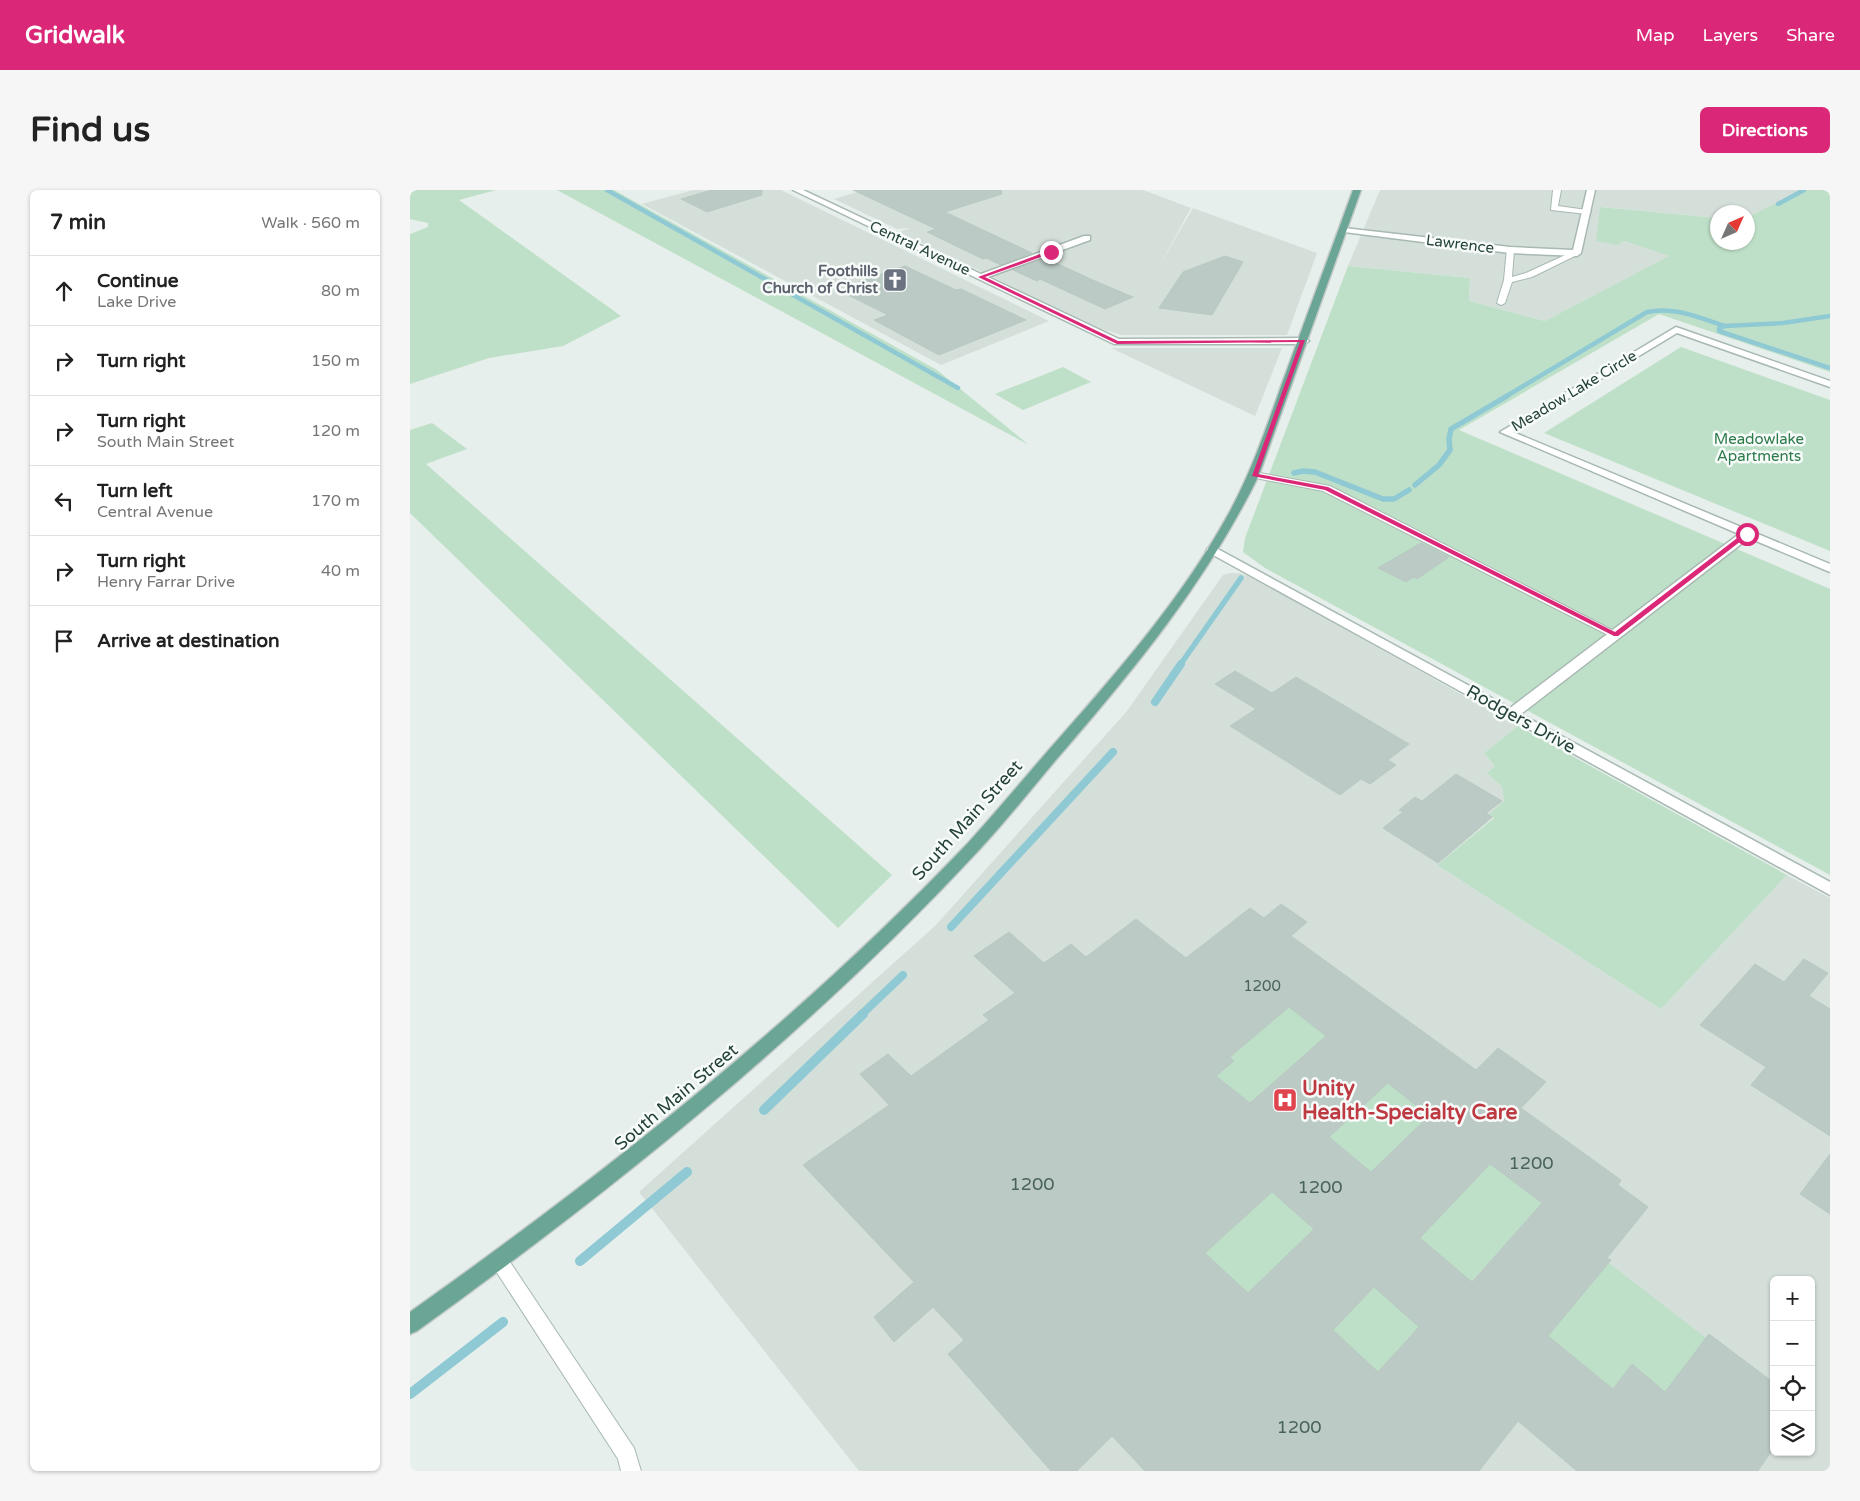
<!DOCTYPE html>
<html lang="en">
<head>
<meta charset="utf-8">
<style>
  body { margin:0; font-family:"Varela Round",sans-serif; background:#f6f6f6; color:#222 }
  .controls { position:absolute; right:15px; bottom:15px; display:grid; overflow:hidden; border-radius:8px; box-shadow:0 1px 4px #0004 }
  .controls button { width:45px; height:45px; display:grid; place-items:center; padding:0; border:0; border-bottom:1px solid #e0e0e0; background:#fff; color:#222; font:25px sans-serif }
  .compass { position:absolute; left:1300px; top:15px; width:45px; height:45px; border-radius:50%; background:#fff; box-shadow:0 1px 4px #0004; rotate:45deg }
  .stop { position:absolute; width:15px; height:15px; margin:-11px; border:4px solid #db2777; border-radius:50%; background:#fff }
  .stop.end { background:#db2777; border-color:#fff; box-shadow:0 1px 5px #0008 }
  .list { margin:0; padding:0; list-style:none }
  h2 { display:flex; justify-content:space-between; align-items:center; height:65px; margin:0; padding:0 20px; font-size:21px }
  h2 small { font-size:16px; font-weight:400; color:#767676 }
  .list li { display:grid; grid-template-columns:32px 1fr auto; gap:15px; align-items:center; box-sizing:border-box; height:70px; padding:0 20px; border-top:1px solid #e0e0e0 }
  .list b { display:block; font-size:19px; white-space:nowrap }
  .list p { margin:0; font-size:16px; white-space:nowrap; color:#767676 }
  .list em { font-size:16px; font-style:normal; color:#767676 }
  .icon { flex:none; width:28px; height:28px; fill:none; stroke:currentColor; stroke-width:2; stroke-linecap:round; stroke-linejoin:round }
  .map { position:relative; flex:none; width:1420px; height:1281px; overflow:hidden; border-radius:8px }
  header { display:flex; align-items:center; gap:30px; box-sizing:border-box; height:70px; padding:0 25px; background:#db2777; color:#fff }
  header strong { font-size:24px }
  nav { display:flex; gap:28px; margin-inline-start:auto; font-size:18px }
  .intro { display:flex; align-items:center; justify-content:space-between; box-sizing:border-box; height:120px; padding:0 30px }
  h1 { margin:0; font-size:35px }
  .button { padding:12px 22px; border-radius:8px; background:#db2777; color:#fff; font-size:18px; font-weight:700 }
  main { display:flex; gap:30px; padding:0 30px }
  aside { flex:1; background:#fff; border-radius:8px; box-shadow:0 1px 4px #0004 }
  .map>svg:first-child { display:block }
  .built { fill:#d4dfda; fill-rule:evenodd }
  .green { fill:#bfe0c8 }
  .lines { fill:none; stroke-linecap:round; stroke-linejoin:round }
  .stream-far3 { stroke:#8ec9d4; stroke-width:4.5 }
  .stream-far2 { stroke:#8ec9d4; stroke-width:5.5 }
  .stream-far1 { stroke:#8ec9d4; stroke-width:8 }
  .stream { stroke:#8ec9d4; stroke-width:10 }
  .building { fill:#bbcac4; stroke:#b8c9c2; fill-rule:evenodd }
  .lane-casing { stroke:#a8b8b2; stroke-width:2 }
  .street-casing { stroke:#a8b8b2; stroke-width:3 }
  .primary-casing { stroke:#c2cac8; stroke-width:3 }
  .lane { fill:#fff; fill-rule:evenodd }
  .street { fill:#fff; fill-rule:evenodd }
  .primary { fill:#6aa596; fill-rule:evenodd }
  .route { fill:#db2777 }
  .labels { text-anchor:middle; dominant-baseline:central; stroke-width:5; stroke-linejoin:round; paint-order:stroke }
  .far-street-label { font-size:15px; fill:#24423a; stroke:#f7fbf9 }
  .far-worship-label { font-size:15px; font-weight:bold; fill:#5b616d; stroke:#f7fbf9; text-anchor:end }
  .far-park-label { font-size:15px; fill:#2d7a4b; stroke:#f7fbf9 }
  .number-label { font-size:15px; fill:#4a645c }
  .street-label { font-size:18px; fill:#24423a; stroke:#f7fbf9 }
  .near-number-label { font-size:18px; fill:#4a645c }
  .near-health-label { font-size:21px; font-weight:bold; fill:#be3a42; stroke:#f7fbf9; text-anchor:start }
</style>
</head>
<body>
<header>
<strong>Gridwalk</strong>
<nav><a>Map</a><a>Layers</a><a>Share</a></nav>
</header>
<div class="intro"><h1>Find us</h1><a class="button">Directions</a></div>
<main>
<aside>
<h2>7 min<small>Walk · 560 m</small></h2>
<ul class="list">
<li><svg class="icon" aria-label="ahead" viewBox="0 0 24 24"><path d="M12 20V5M6 11l6-6 6 6"/></svg><div><b>Continue</b><p>Lake Drive</p></div><em>80 m</em></li>
<li><svg class="icon" aria-label="right" viewBox="0 0 24 24"><path d="M7 20v-9h11M14 6l5 5-5 5"/></svg><div><b>Turn right</b></div><em>150 m</em></li>
<li><svg class="icon" aria-label="right" viewBox="0 0 24 24"><path d="M7 20v-9h11M14 6l5 5-5 5"/></svg><div><b>Turn right</b><p>South Main Street</p></div><em>120 m</em></li>
<li><svg class="icon" aria-label="left" viewBox="0 0 24 24"><path d="M17 20v-9H6M10 6l-5 5 5 5"/></svg><div><b>Turn left</b><p>Central Avenue</p></div><em>170 m</em></li>
<li><svg class="icon" aria-label="right" viewBox="0 0 24 24"><path d="M7 20v-9h11M14 6l5 5-5 5"/></svg><div><b>Turn right</b><p>Henry Farrar Drive</p></div><em>40 m</em></li>
<li><svg class="icon" aria-label="arrive" viewBox="0 0 24 24"><path d="M6 21V4h12l-3 4 3 4H6"/></svg><div><b>Arrive at destination</b></div></li>
</ul>
</aside>
<div class="map">
<svg width="1420" height="1281" viewBox="0 0 1420 1281">
  <rect width="100%" height="100%" fill="#e6efeb"/>
  <g class="built">
    <polygon points="283,0 371,0 639,131 531,175 232,14"/>
    <polygon points="454,0 733,0 781,18 748,78 783,18 907,63 877,145 712,145 691,139 489,42 500,38 487,39 424,9"/>
    <polygon points="970,0 1392,0 1338,27 1338,22 1308,22 1307,28 1191,17 1214,51 1260,66 1135,131 1059,111 1060,88 938,76"/>
    <polygon points="701,158 872,158 845,226"/>
    <path d="M820,383H829L841,387L1108,536L1074,563L1085,576L1077,583L1092,597L1094,611L1079,624L1084,627L1027,675L1251,819L1377,685L1420,708V1281H449L229,1002L526,735L717,521L813,385ZM1364,1090H1401V1262H1364Z"/>
  </g>
  <g class="green">
    <polygon points="6,0 86,0 49,10 211,126 153,156 79,168 0,194 0,44 18,37 18,33 0,29 0,2"/>
    <polygon points="147,0 204,0 527,180 619,255"/>
    <polygon points="1392,0 1420,0 1420,182 1249,124 1049,240 1420,399 1420,685 855,378 833,362 835,348 938,76 1060,88 1059,111 1135,131 1259,66 1214,51 1208,55 1186,51 1190,17 1307,28 1308,52 1338,52 1338,27"/>
    <polygon points="1271,157 1420,210 1420,361 1134,243"/>
    <polygon points="653,177 681,192 613,220 585,204"/>
    <polygon points="22,233 57,259 16,274 482,685 428,738 0,323 0,240"/>
    <polygon points="1108,536 1377,685 1251,819 1027,675 1084,628 1079,624 1094,611 1092,597 1077,583 1085,576 1074,563"/>
    <polygon points="879,817 916,846 825,926 802,890 824,871 820,867"/>
    <polygon points="978,893 1019,926 961,982 919,947"/>
    <polygon points="1080,974 1132,1013 1054,1100 999,1060"/>
    <polygon points="862,1002 904,1039 838,1103 795,1063"/>
    <polygon points="1199,1073 1296,1148 1255,1202 1222,1175 1203,1199 1138,1146"/>
    <polygon points="977,1084 981,1112 1009,1137 968,1182 923,1140"/>
  </g>
  <g class="lines">
    <g class="stream-far3">
      <polyline points="197,0 548,198"/>
      <polyline points="1368,14 1394,0"/>
      <polyline points="1420,126 1373,133 1315,136 1309,138 1309,141 1420,178"/>
      <path d="M1095,207L1237,122C1264,116 1290,128 1315,136"/>
    </g>
    <g class="stream-far2">
      <polyline points="884,283 893,281 905,282 973,309 984,309 999,300"/>
      <polyline points="1005,295 1029,275 1040,260 1039,249 1041,239 1097,206"/>
      <polyline points="770,475 831,388"/>
    </g>
    <g class="stream-far1">
      <polyline points="745,512 771,474"/>
      <polyline points="541,737 703,562"/>
      <polyline points="451,825 493,785"/>
    </g>
    <g class="stream">
      <polyline points="354,920 453,824"/>
      <polyline points="170,1071 277,982"/>
      <polyline points="0,1204 93,1132"/>
    </g>
  </g>
  <g class="building">
    <polygon points="302,0 352,0 352,5 297,22 271,9"/>
    <polygon points="443,0 591,0 592,4 535,22 622,63 591,75 576,68 573,69 517,42 526,39"/>
    <polygon points="815,66 833,72 802,125 749,118 773,82"/>
    <polygon points="635,68 685,91 723,107 695,119 630,89 627,91 603,80"/>
    <polygon points="495,76 546,100 551,99 616,130 529,165 464,130 478,125 434,103 452,96 446,93"/>
    <polygon points="1011,353 1039,367 1007,389 1004,387 996,392 968,378"/>
    <polygon points="825,481 862,503 886,487 999,554 978,570 986,575 960,594 951,589 930,605 820,536 846,519 805,494"/>
    <polygon points="1046,584 1092,611 1076,623 1082,627 1028,673 973,638 993,622 989,620 1005,607 1012,611"/>
    <path d="M871,714L897,732L881,746L1066,880L1088,858L1136,892L1111,918L1211,990L1208,995L1238,1017L1197,1068L1201,1070L1138,1146L1203,1199L1222,1174L1255,1202L1299,1144L1364,1193V1257L1348,1281H1167L1108,1231L1069,1281H735L702,1246L667,1281H641L538,1164L554,1150L523,1117L484,1152L464,1127L504,1092L393,975L479,915L450,884L478,864L501,886L579,830L573,825L605,803L564,766L599,742L634,773L661,754L676,767L726,729L776,768L840,718L854,728ZM879,817L916,846L840,913L806,886L824,871L820,867ZM978,893L1019,926L961,982L919,947ZM1080,974L1132,1013L1062,1092L1010,1048ZM862,1002L904,1039L838,1103L795,1063ZM964,1097L1009,1137L968,1182L923,1140Z"/>
    <polygon points="1394,769 1418,783 1399,806 1420,819 1420,946 1341,895 1356,877 1290,835 1345,774 1374,792"/>
    <polygon points="1420,964 1420,1024 1390,1004"/>
  </g>
  <g class="lines">
    <defs>
      <g id="lane">
        <polygon points="1143,0 1151,0 1148,16 1177,20 1181,22 1177,24 1141,20"/>
        <polygon points="1097,58 1104,60 1102,87 1116,83 1164,61 1171,63 1122,87 1102,92 1095,113 1091,115 1087,113 1094,90"/>
        <polygon points="844,282 920,296 1212,445 1210,447 1202,447 913,301 840,287 839,285"/>
        <polygon points="90,1063 96,1066 224,1258 231,1281 211,1281 208,1269 84,1078 81,1072 84,1066"/>
      </g>
      <g id="street">
        <polygon points="383,0 393,0 571,84 674,46 680,46 680,50 578,87 709,149 894,148 899,151 894,154 704,154"/>
        <polygon points="1177,0 1185,0 1171,63 1167,66 1100,63 934,42 930,40 934,38 1100,57 1163,60"/>
        <polygon points="1266,137 1420,191 1420,197 1267,143 1103,242 1420,374 1420,382 1339,348 1111,524 1420,692 1420,705 796,361 798,358 806,358 1100,518 1329,344 1090,242"/>
      </g>
      <path id="primary" d="M943,0H951L849,285C796,393 723,481 645,571C620,601 596,631 570,659C401,841 208,996 7,1141L0,1144V1122C199,981 390,829 558,653C585,623 611,592 637,562C703,487 771,411 819,323C842,281 857,236 873,191C896,127 920,64 943,0Z"/>
    </defs>
    <use href="#lane" class="lane-casing"/>
    <use href="#street" class="street-casing"/>
    <use href="#primary" class="primary-casing"/>
    <use href="#lane" class="lane"/>
    <use href="#street" class="street"/>
    <use href="#primary" class="primary"/>
  </g>
  <polygon class="route" points="641,60 642,63 575,87 708,151 895,150 848,284 918,297 1205,442 1335,342 1340,344 1208,446 1204,446 915,300 842,286 890,152 707,154 568,87"/>
  <defs>
    <symbol id="church-square" viewBox="-11 -11 22 22"><rect x="-9" y="-9" width="18" height="18" rx="4" fill="#6b7280" stroke="#f7fbf9"/><path d="M-1.2-6h2.4v3.5h3.3v2.4h-3.3V6h-2.4V-.1h-3.3v-2.4h3.3Z" fill="#fff"/></symbol>
    <symbol id="hospital-square" viewBox="-11 -11 22 22"><rect x="-9" y="-9" width="18" height="18" rx="4" fill="#e0444e" stroke="#f7fbf9"/><path d="M-5-5h3v3.5h4V-5h3V5h-3V1.5h-4V5h-3Z" fill="#fff"/></symbol>
  </defs>
  <g fill-rule="evenodd">
    <use href="#church-square" x="471" y="76" width="28" height="28"/>
    <use href="#hospital-square" x="861" y="896" width="28" height="28"/>
  </g>
  <g class="labels">
    <g class="far-street-label">
      <text transform="translate(1050 54) rotate(7)">Lawrence</text>
      <text transform="translate(510 58) rotate(25)">Central Avenue</text>
      <text transform="translate(1164 201) rotate(-31)">Meadow Lake Circle</text>
    </g>
    <g class="far-worship-label">
      <text x="468" y="81">Foothills<tspan x="468" dy="17">Church of Christ</tspan></text>
    </g>
    <g class="far-park-label">
      <text x="1349" y="249">Meadowlake<tspan x="1349" dy="17">Apartments</tspan></text>
    </g>
    <g class="number-label">
      <text x="852" y="796">1200</text>
    </g>
    <g class="street-label">
      <text transform="translate(1111 529) rotate(29)">Rodgers Drive</text>
      <text transform="translate(557 630) rotate(-48)">South Main Street</text>
      <text transform="translate(266 907) rotate(-40)">South Main Street</text>
    </g>
    <g class="near-number-label">
      <text x="1121" y="973">1200</text>
      <text x="622" y="994">1200</text>
      <text x="910" y="997">1200</text>
      <text x="889" y="1237">1200</text>
    </g>
    <g class="near-health-label">
      <text x="892" y="898">Unity<tspan x="892" dy="24">Health-Specialty Care</tspan></text>
    </g>
  </g>
</svg>
<div class="controls">
<button>+</button>
<button>−</button>
<button><svg class="icon" aria-label="locate" viewBox="0 0 24 24"><circle cx="12" cy="12" r="6"/><path d="M12 2v4M12 18v4M2 12h4M18 12h4"/></svg></button>
<button><svg class="icon" aria-label="layers" viewBox="0 0 24 24"><path d="M12 4l9 5-9 5-9-5zM3 14l9 5 9-5"/></svg></button>
</div>
<svg class="compass" viewBox="-18 -18 36 36"><path d="M0-13l5 13h-10z" fill="#e53935"/><path d="M0 13l5-13h-10z" fill="#767676"/></svg>
<div class="stop" style="left:1337px;top:344px"></div>
<div class="stop end" style="left:641px;top:62px"></div>
</div>
</main>
</body>
</html>
